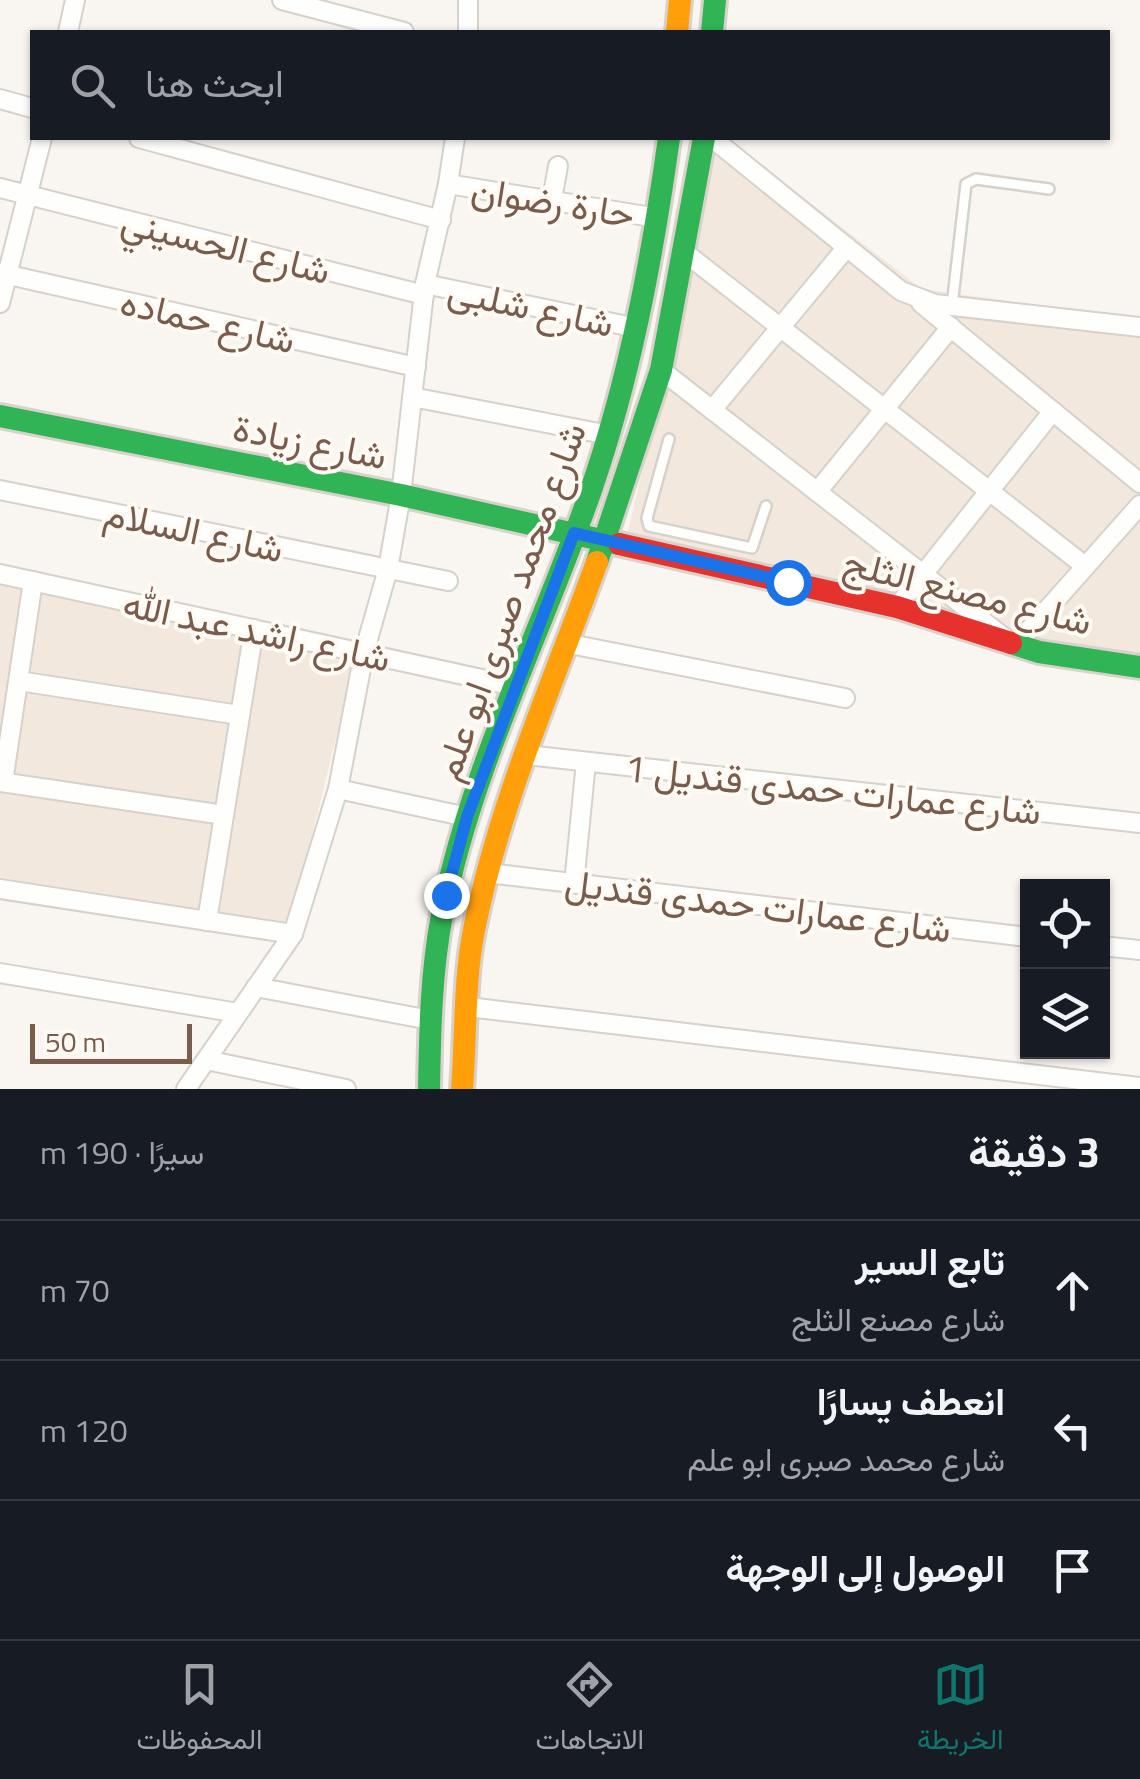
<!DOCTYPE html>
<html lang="ar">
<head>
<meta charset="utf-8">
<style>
  body { margin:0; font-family:"Titillium Web",Vazirmatn,sans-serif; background:#242831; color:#f1f3f6; direction:rtl }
  .controls { position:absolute; right:30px; bottom:30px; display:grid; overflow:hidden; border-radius:0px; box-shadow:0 2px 8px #0004 }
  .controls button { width:90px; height:90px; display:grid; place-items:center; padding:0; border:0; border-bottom:2px solid #363941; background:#171b24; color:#f1f3f6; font:50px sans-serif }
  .scale { position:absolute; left:30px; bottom:25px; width:162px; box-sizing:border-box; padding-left:10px; border:5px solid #7a5c4d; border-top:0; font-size:28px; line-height:35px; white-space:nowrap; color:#7a5c4d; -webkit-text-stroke:8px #fffaf3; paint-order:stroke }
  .stop { position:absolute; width:30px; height:30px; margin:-22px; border:8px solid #1a73e8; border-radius:50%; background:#fff }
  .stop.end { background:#1a73e8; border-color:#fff; box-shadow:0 2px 10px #0008 }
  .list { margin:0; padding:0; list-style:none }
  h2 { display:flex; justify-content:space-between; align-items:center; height:130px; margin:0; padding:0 40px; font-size:42px }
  h2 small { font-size:32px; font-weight:400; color:#9ea1a6 }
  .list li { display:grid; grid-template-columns:65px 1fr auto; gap:30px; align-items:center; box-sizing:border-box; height:140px; padding:0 40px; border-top:2px solid #363941 }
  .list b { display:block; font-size:38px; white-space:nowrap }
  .list p { margin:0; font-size:32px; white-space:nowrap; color:#9ea1a6 }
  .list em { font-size:32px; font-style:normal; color:#9ea1a6 }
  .icon { flex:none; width:55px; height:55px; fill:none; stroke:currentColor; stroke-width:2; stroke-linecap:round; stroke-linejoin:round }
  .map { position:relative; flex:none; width:1140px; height:1089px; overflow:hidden; direction:ltr }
  .search { position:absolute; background:#171b24; box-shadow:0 2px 8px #0004; left:30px; right:30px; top:30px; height:110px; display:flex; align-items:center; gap:25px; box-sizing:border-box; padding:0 35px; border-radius:0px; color:#9ea1a6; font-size:38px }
  .sheet { height:550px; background:#171b24 }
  nav { display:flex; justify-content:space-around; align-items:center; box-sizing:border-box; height:140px; border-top:2px solid #363941; background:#171b24; font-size:28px; color:#9ea1a6 }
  nav a { display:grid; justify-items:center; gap:5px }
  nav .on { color:#0f766e }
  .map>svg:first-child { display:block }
  .residential { fill:#f2e8de }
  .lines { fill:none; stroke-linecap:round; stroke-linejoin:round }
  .lane-casing { stroke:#d7d1cb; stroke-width:14 }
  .street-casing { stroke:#d7d1cb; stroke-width:22 }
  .fast-casing { stroke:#d9d2cb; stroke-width:28 }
  .slow-casing { stroke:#d9d2cb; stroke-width:28 }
  .jam-casing { stroke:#d9d2cb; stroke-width:28 }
  .lane { stroke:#fefefd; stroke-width:9 }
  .street { stroke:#fefefd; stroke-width:18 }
  .fast { stroke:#30b455; stroke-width:22 }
  .slow { stroke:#ff9f0a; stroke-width:22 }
  .jam { stroke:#e5322d; stroke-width:22 }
  .route { stroke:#1a73e8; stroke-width:12 }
  .labels { text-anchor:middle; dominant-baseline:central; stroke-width:8; stroke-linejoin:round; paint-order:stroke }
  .street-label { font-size:38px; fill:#7a5c4d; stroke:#fffaf3 }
</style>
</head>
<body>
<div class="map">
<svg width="1140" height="1089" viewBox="0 0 1140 1089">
  <rect width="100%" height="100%" fill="#f9f5f0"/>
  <g class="residential">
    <polygon points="714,138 726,138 922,289 1140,319 1140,673 624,548 684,295"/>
    <polygon points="0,580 356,657 289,928 0,885"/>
  </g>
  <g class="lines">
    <defs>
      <g id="lane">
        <polyline points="952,306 966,184 976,179 1049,189"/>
        <polyline points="669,439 647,518 649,526 752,548 766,506"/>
      </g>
      <g id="street">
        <polyline points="282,0 404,32"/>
        <polyline points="468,0 468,32"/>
        <polyline points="68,32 75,0"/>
        <polyline points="0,99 32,108"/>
        <polyline points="139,138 441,220"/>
        <polyline points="712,138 901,291 935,304 1140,327"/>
        <polyline points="448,184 658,218"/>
        <polyline points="0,188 424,295"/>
        <polyline points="552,200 558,166"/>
        <polyline points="684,252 1085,566"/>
        <polyline points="0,273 416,367"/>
        <polyline points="425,284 637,328"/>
        <polyline points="0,303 42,138"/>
        <polyline points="921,303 1140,483"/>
        <polyline points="661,370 1015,646 1140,505"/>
        <polyline points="412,397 609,435"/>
        <polyline points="712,410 847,247"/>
        <polyline points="0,490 448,581"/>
        <polyline points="817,492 951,327"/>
        <polyline points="0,574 514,686"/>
        <polyline points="897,607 1053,411"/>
        <polyline points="565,643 845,698"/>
        <polyline points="19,681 239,715"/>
        <polyline points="527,755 1140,823"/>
        <polyline points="0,782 224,815"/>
        <polyline points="3,782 33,581"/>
        <polyline points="338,789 467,817"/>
        <polyline points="488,873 1028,937"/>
        <polyline points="574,884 586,762"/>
        <polyline points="0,889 293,934"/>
        <polyline points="207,921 254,629"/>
        <polyline points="1102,946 1140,950"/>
        <polyline points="0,973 238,1013"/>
        <polyline points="256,987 430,1020"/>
        <polyline points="468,1007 1140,1087"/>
        <polyline points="206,1060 346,1089"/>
        <polyline points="186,1089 293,934 338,789 364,653 388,569 401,495 425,284 448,184 455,138"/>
      </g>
      <g id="fast">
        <polyline points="712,32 715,0"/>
        <polyline points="0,416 401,495 619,544"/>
        <polyline points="597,562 661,370 704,138"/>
        <polyline points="1011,643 1039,652 1140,667"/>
        <path d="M429,1089C430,1031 431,972 442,915C471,768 541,633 590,493C630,378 652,259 669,138"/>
      </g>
      <g id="slow">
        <polyline points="677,32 680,0"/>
        <path d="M462,1089C466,1038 464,979 474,930C499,804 553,683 597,562"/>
      </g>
      <polyline id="jam" points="619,544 897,607 1011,643"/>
    </defs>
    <use href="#lane" class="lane-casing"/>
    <use href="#street" class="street-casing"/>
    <use href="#fast" class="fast-casing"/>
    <use href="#slow" class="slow-casing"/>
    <use href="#jam" class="jam-casing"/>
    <use href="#lane" class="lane"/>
    <use href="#street" class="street"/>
    <use href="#fast" class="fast"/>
    <use href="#slow" class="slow"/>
    <use href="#jam" class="jam"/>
  </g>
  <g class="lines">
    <polyline class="route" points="446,895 467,817 574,533 788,582"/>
  </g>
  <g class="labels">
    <g class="street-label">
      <text transform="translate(553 201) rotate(9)">حارة رضوان</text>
      <text transform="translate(226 245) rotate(14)">شارع الحسيني</text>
      <text transform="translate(531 306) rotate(12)">شارع شلبى</text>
      <text transform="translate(208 320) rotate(13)">شارع حماده</text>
      <text transform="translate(310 441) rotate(11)">شارع زيادة</text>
      <text transform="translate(194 530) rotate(12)">شارع السلام</text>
      <text transform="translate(968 591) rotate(14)">شارع مصنع الثلج</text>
      <text transform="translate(509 601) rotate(-70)">شارع محمد صبرى ابو علم</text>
      <text transform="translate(257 630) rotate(12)">شارع راشد عبد الله</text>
      <text transform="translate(833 789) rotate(6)">شارع عمارات حمدى قنديل 1</text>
      <text transform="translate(758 905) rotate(7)">شارع عمارات حمدى قنديل</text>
    </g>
  </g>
</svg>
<div class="controls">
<button><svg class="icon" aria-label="locate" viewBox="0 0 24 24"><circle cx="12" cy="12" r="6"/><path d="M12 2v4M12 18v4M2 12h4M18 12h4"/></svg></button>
<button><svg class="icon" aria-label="layers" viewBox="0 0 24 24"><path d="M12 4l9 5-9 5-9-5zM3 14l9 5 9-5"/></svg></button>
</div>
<div class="scale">50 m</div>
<div class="stop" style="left:788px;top:582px"></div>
<div class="stop end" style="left:446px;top:895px"></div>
<div class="search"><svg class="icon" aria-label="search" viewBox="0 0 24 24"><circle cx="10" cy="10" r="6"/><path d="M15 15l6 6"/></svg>ابحث هنا</div>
</div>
<section class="sheet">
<h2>3 دقيقة<small>سيرًا · 190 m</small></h2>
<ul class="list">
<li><svg class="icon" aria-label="ahead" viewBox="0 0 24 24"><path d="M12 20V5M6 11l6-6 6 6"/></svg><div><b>تابع السير</b><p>شارع مصنع الثلج</p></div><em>70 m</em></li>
<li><svg class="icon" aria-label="left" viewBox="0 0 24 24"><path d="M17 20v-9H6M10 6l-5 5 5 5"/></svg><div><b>انعطف يسارًا</b><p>شارع محمد صبرى ابو علم</p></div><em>120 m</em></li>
<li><svg class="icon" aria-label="arrive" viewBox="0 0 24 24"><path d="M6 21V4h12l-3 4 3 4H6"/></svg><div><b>الوصول إلى الوجهة</b></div></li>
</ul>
</section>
<nav>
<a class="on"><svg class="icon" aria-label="map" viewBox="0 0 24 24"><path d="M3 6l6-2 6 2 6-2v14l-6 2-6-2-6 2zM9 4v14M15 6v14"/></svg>الخريطة</a>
<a><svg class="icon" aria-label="directions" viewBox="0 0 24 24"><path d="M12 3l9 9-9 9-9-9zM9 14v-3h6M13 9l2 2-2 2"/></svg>الاتجاهات</a>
<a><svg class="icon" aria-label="saved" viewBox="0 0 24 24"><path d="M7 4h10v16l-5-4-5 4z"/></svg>المحفوظات</a>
</nav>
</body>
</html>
